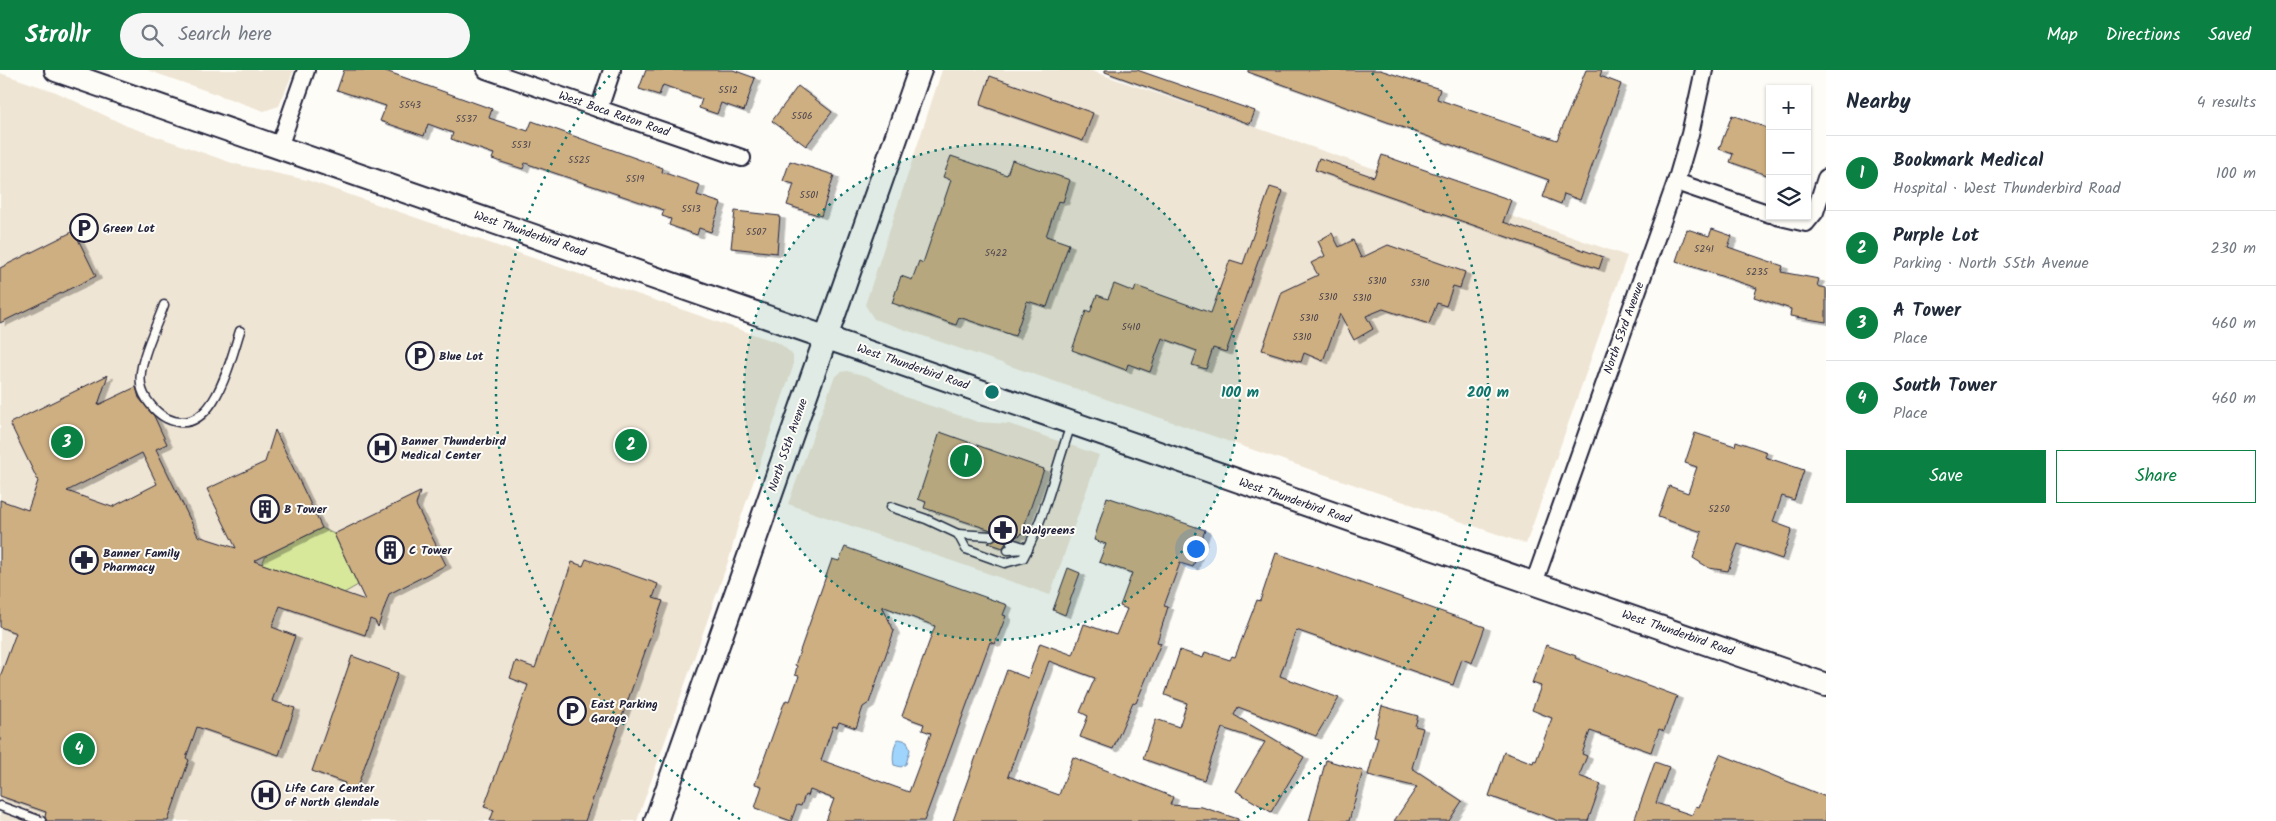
<!DOCTYPE html>
<html lang="en">
<head>
<meta charset="utf-8">
<style>
  body { margin:0; font-family:Kalam,sans-serif; background:#f6f6f7; color:#1f2937 }
  .controls { position:absolute; right:15px; top:15px; display:grid; overflow:hidden; border-radius:0px; box-shadow:0 1px 4px #0004 }
  .controls button { width:45px; height:45px; display:grid; place-items:center; padding:0; border:0; border-bottom:1px solid #e0e1e3; background:#fff; color:#1f2937; font:25px sans-serif }
  .you { position:absolute; left:1195px; top:478px; width:18px; height:18px; margin:-12px; border:4px solid #fff; border-radius:50%; background:#1a73e8; box-shadow:0 0 0 8px #1a73e833 }
  .badge { display:grid; place-items:center; width:32px; height:32px; border-radius:50%; background:#0b8043; color:#fff; font-size:16px; font-weight:700 }
  .pin { position:absolute; translate:-50% -50%; border:2px solid #fff; box-shadow:0 1px 5px #0006 }
  .list { margin:0; padding:0; list-style:none }
  h2 { display:flex; justify-content:space-between; align-items:center; height:65px; margin:0; padding:0 20px; font-size:21px }
  h2 small { font-size:16px; font-weight:400; color:#747a83 }
  .list li { display:grid; grid-template-columns:32px 1fr auto; gap:15px; align-items:center; box-sizing:border-box; height:75px; padding:0 20px; border-top:1px solid #e0e1e3 }
  .list b { display:block; font-size:19px; white-space:nowrap }
  .list p { margin:0; font-size:16px; white-space:nowrap; color:#747a83 }
  .list em { font-size:16px; font-style:normal; color:#747a83 }
  .actions { display:flex; gap:10px; padding:15px 20px }
  .actions a { flex:1; padding:11px 0; border:1px solid #0b8043; border-radius:0px; text-align:center; font-size:18px; color:#0b8043 }
  .actions .main { background:#0b8043; color:#fff }
  .icon { flex:none; width:28px; height:28px; fill:none; stroke:currentColor; stroke-width:2; stroke-linecap:round; stroke-linejoin:round }
  .map { position:relative; flex:none; width:1826px; height:751px; overflow:hidden }
  header { display:flex; align-items:center; gap:30px; box-sizing:border-box; height:70px; padding:0 25px; background:#0b8043; color:#fff }
  header strong { font-size:24px }
  nav { display:flex; gap:28px; margin-inline-start:auto; font-size:18px }
  .search { width:350px; height:45px; background:#f6f6f7; display:flex; align-items:center; gap:12px; box-sizing:border-box; padding:0 18px; border-radius:28px; color:#747a83; font-size:19px }
  main { display:flex }
  aside { flex:1; background:#fff }
  .map>svg:first-child { display:block }
  .built { fill:#efe5d4 }
  .green { fill:#d7e89b; stroke:#7c856b }
  .water { fill:#9fd4fd; stroke:#6d8daf }
  .building { fill:#ceaf82; stroke:#22223b; fill-rule:evenodd; filter:url(#shadow) }
  .lines { fill:none; stroke-linecap:round; stroke-linejoin:round }
  .lane-casing { stroke:#22223b; stroke-width:11 }
  .street-casing { stroke:#22223b; stroke-width:20 }
  .secondary-casing { stroke:#22223b; stroke-width:26 }
  .lane { stroke:#fdfcf7; stroke-width:8 }
  .street { stroke:#fdfcf7; stroke-width:16 }
  .secondary { stroke:#fdfcf7; stroke-width:22 }
  .ring { fill:none; stroke:#0f766e; stroke-width:2.5; stroke-dasharray:2.5 5 }
  .labels { text-anchor:middle; dominant-baseline:central; stroke-width:4; stroke-linejoin:round; paint-order:stroke }
  .number-label { font-size:10px; fill:#4d454d }
  .street-label { font-size:12px; fill:#22223b; stroke:#fdfcf7 }
  .poi-label { font-size:12px; font-weight:bold; fill:#22223b; stroke:#fdfcf7; text-anchor:start }
  .centre { fill:#0f766e; stroke:#fdfcf7; stroke-width:2.5 }
  .ring-label { font-size:15px; text-anchor:middle; font-weight:bold; fill:#0f766e; stroke:#fdfcf7; stroke-width:4; stroke-linejoin:round; paint-order:stroke }
</style>
</head>
<body>
<header>
<strong>Strollr</strong>
<div class="search"><svg class="icon" aria-label="search" viewBox="0 0 24 24"><circle cx="10" cy="10" r="6"/><path d="M15 15l6 6"/></svg>Search here</div>
<nav><a>Map</a><a>Directions</a><a>Saved</a></nav>
</header>
<main>
<div class="map">
<svg width="1826" height="751" viewBox="0 0 1826 751">
  <defs>
    <filter id="shadow"><feDropShadow dx="5.5" dy="3" stdDeviation="0" flood-color="#0004"/></filter>
  </defs>
  <rect width="100%" height="100%" fill="#fdfcf7"/>
  <filter id="ink" filterUnits="userSpaceOnUse"><feTurbulence type="fractalNoise" baseFrequency=".02" numOctaves="2"/><feDisplacementMap in="SourceGraphic" scale="10" xChannelSelector="R" yChannelSelector="G"/><feConvolveMatrix kernelMatrix="1 2 1 2 8 2 1 2 1" color-interpolation-filters="sRGB"/></filter>
  <g filter="url(#ink)">
    <g class="built">
      <polygon points="147,0 294,0 279,36 264,41"/>
      <polygon points="942,0 1089,0 1627,186 1526,474 874,249 865,235"/>
      <polygon points="0,3 56,22 127,56 235,94 307,110 779,273 790,282 793,286 793,297 737,459 730,486 637,751 0,751"/>
      <polygon points="847,301 867,306 905,327 978,352 1009,354 1099,385 1050,525 788,434 834,308 841,302"/>
    </g>
    <polygon class="green" points="322,458 334,464 358,515 344,523 262,494 266,485"/>
    <path class="water" d="M899,669L907,671L910,680L906,694L901,697L894,695C892,687 894,677 897,670Z"/>
    <g class="building">
      <polygon points="344,0 383,0 492,39 489,48 528,61 532,51 663,98 662,102 700,115 697,125 721,133 711,162 699,158 697,165 669,155 671,149 662,146 664,140 525,93 523,99 492,89 494,84 451,69 453,63 428,54 424,66 380,51 386,36 337,20"/>
      <polygon points="646,0 733,0 755,8 744,41 721,33 717,44 699,38 702,29 663,15 659,25 639,19"/>
      <polygon points="1105,0 1137,0 1255,41 1250,54 1105,2"/>
      <polygon points="1248,0 1380,0 1440,19 1437,29 1557,70 1586,0 1602,0 1600,6 1621,14 1580,130 1564,124 1561,134 1543,127 1549,110 1248,2"/>
      <polygon points="990,6 1093,43 1083,71 980,35"/>
      <polygon points="798,16 832,42 806,76 772,51"/>
      <polygon points="1732,45 1770,59 1770,106 1730,92 1733,84 1719,79"/>
      <polygon points="1382,85 1511,130 1503,152 1603,187 1599,199 1315,100 1319,88 1374,107"/>
      <polygon points="951,86 1007,105 1012,90 1070,110 1063,132 1058,131 1046,166 1069,174 1047,237 1027,231 1015,266 959,247 956,255 892,233 901,206 912,210 919,191 923,193 951,110 943,107"/>
      <polygon points="790,91 834,105 821,146 787,135 794,114 783,111"/>
      <polygon points="1270,117 1283,121 1226,282 1213,278 1206,299 1192,295 1197,281 1162,268 1150,302 1128,294 1126,300 1072,280 1086,241 1090,243 1097,225 1108,229 1114,214 1134,222 1136,216 1211,243 1230,190 1243,194"/>
      <polygon points="735,141 780,146 777,183 731,178"/>
      <polygon points="1687,159 1709,166 1712,159 1732,166 1728,177 1783,196 1781,202 1819,209 1817,216 1826,218 1826,252 1790,246 1791,239 1754,227 1757,218 1676,191"/>
      <polygon points="74,161 96,206 0,253 0,198"/>
      <polygon points="1332,163 1339,177 1353,170 1361,188 1388,175 1465,202 1460,218 1453,216 1446,236 1437,233 1429,254 1383,239 1366,246 1373,259 1354,270 1340,244 1323,291 1304,283 1301,292 1262,280 1282,222 1318,205 1311,193 1325,186 1318,171"/>
      <path d="M108,305L98,335L136,317L139,328L154,346L167,374L156,379L198,466L236,478L207,419L265,392L275,360L322,458L254,491L365,530L334,464L420,422L416,435L446,495L389,524L378,557L375,551L370,549L365,565L280,536L272,557L295,566L272,631L295,638L279,685L197,657L186,688L189,690L168,751H47L45,747L46,742L0,726V607L16,563L0,557V430L28,440L38,411L10,353ZM142,383L157,414L112,437L67,421Z"/>
      <polygon points="940,362 1044,399 1021,465 1008,469 1003,478 988,473 996,469 996,464 994,461 924,438 926,432 918,429"/>
      <polygon points="1695,363 1735,376 1736,371 1767,382 1765,387 1804,400 1794,430 1782,426 1773,452 1792,459 1782,489 1738,474 1728,501 1709,498 1693,488 1702,462 1658,447 1669,416 1688,423 1697,397 1685,393"/>
      <polygon points="1107,427 1205,460 1193,497 1180,493 1164,536 1168,537 1157,572 1161,573 1136,633 1133,632 1113,679 1080,667 1088,646 1080,642 1095,608 1049,591 1008,706 1059,725 1073,687 1173,727 1170,735 1202,737 1238,749 1238,751 953,751 1007,600 1028,608 1040,573 1073,585 1084,554 1116,565 1127,539 1120,536 1132,503 1099,492 1106,474 1094,470"/>
      <path d="M845,477L1007,535L1003,545L1006,546L995,574L990,572L924,751H826L834,729L810,720L808,726L805,725L801,736L797,735L791,751L755,738L762,716L755,714L783,636L786,630L790,631L799,606L795,605L797,596L795,595L832,489L839,491ZM882,536L935,556L902,646L924,654L922,660L931,663L909,722L821,690L833,656L837,657L839,652L856,658L863,637L869,633L894,561Z"/>
      <polygon points="1276,483 1485,557 1472,593 1462,589 1453,615 1296,560 1280,606 1339,628 1316,666 1238,637 1234,645 1304,687 1271,742 1236,721 1265,672 1222,658 1204,710 1143,689 1156,649 1179,657 1187,633 1165,625 1180,580 1203,588 1205,582 1230,590 1232,586 1235,587 1257,530 1260,531"/>
      <polygon points="586,489 658,514 653,528 663,531 585,751 490,751 494,740 484,737 528,615 510,608 516,591 535,598 572,492 583,496"/>
      <polygon points="1068,498 1080,503 1065,545 1053,540"/>
      <polygon points="1546,575 1576,586 1575,588 1677,626 1664,661 1659,659 1651,682 1590,661 1582,684 1587,686 1579,706 1601,714 1588,751 1559,751 1489,726 1504,682 1533,693 1534,690 1536,691 1552,648 1532,640 1541,616 1532,613"/>
      <polygon points="352,586 398,603 356,720 344,716 345,713 312,701"/>
      <polygon points="1382,636 1418,646 1415,656 1423,658 1412,698 1462,731 1449,751 1394,751 1417,717 1368,705 1378,667 1374,666"/>
      <polygon points="1720,684 1826,727 1826,751 1634,751 1655,692 1669,697 1656,733 1692,745 1696,736 1699,737"/>
      <polygon points="1326,690 1363,701 1349,751 1309,751"/>
    </g>
    <g class="lines">
      <defs>
        <g id="lane">
          <path d="M164,235C157,255 137,294 141,315C143,328 155,342 166,348C213,371 230,291 240,261"/>
          <path d="M891,437L926,449L958,464L966,479L1005,493L1023,488C1046,446 1055,399 1071,355"/>
          <polyline points="958,464 991,466"/>
          <polyline points="1011,473 1024,477"/>
          <polyline points="1008,480 1028,479"/>
          <polyline points="0,736 41,751"/>
        </g>
        <g id="street">
          <polyline points="486,0 742,88"/>
          <polyline points="599,39 612,0"/>
          <polyline points="279,77 306,0"/>
          <polyline points="1676,112 1770,144"/>
          <polyline points="1776,146 1806,153 1815,142 1826,108"/>
          <polyline points="1534,513 1676,112 1690,64 1704,0"/>
        </g>
        <g id="secondary">
          <polyline points="56,0 1826,615"/>
          <polyline points="656,751 920,0"/>
        </g>
      </defs>
      <use href="#lane" class="lane-casing"/>
      <use href="#street" class="street-casing"/>
      <use href="#secondary" class="secondary-casing"/>
      <use href="#lane" class="lane"/>
      <use href="#street" class="street"/>
      <use href="#secondary" class="secondary"/>
    </g>
  </g>
  <circle cx="992" cy="322" r="248" fill="#0f766e" fill-opacity=".12"/>
  <g class="ring">
    <circle cx="992" cy="322" r="248"/>
    <path d="M740 749A496 496 0 0 1 612 3M1372 3A496 496 0 0 1 1244 749"/>
  </g>
  <defs>
    <symbol id="parking-ring" viewBox="-11 -11 22 22"><circle r="9.5" fill="#fdfcf7" stroke="#22223b" stroke-width="1.5"/><path d="M-3.5-5.5H1a3.5 3.5 0 0 1 0 7H-1V5.5H-3.5ZM-1-3.4V-.6H.8a1.4 1.4 0 0 0 0-2.8Z" fill="#22223b"/></symbol>
    <symbol id="hospital-ring" viewBox="-11 -11 22 22"><circle r="9.5" fill="#fdfcf7" stroke="#22223b" stroke-width="1.5"/><path d="M-5-5h3v3.5h4V-5h3V5h-3V1.5h-4V5h-3Z" fill="#22223b"/></symbol>
    <symbol id="building-ring" viewBox="-11 -11 22 22"><circle r="9.5" fill="#fdfcf7" stroke="#22223b" stroke-width="1.5"/><path d="M-4-6H4V6H1V3H-1V6H-4ZM-2.5-4.3h1.7v1.8h-1.7ZM.8-4.3h1.7v1.8H.8ZM-2.5-1h1.7V.8h-1.7ZM.8-1h1.7V.8H.8Z" fill="#22223b"/></symbol>
    <symbol id="pharmacy-ring" viewBox="-11 -11 22 22"><circle r="9.5" fill="#fdfcf7" stroke="#22223b" stroke-width="1.5"/><path d="M-2-6h4v4h4v4h-4v4h-4v-4h-4v-4h4Z" fill="#22223b"/></symbol>
  </defs>
  <g fill-rule="evenodd">
    <use href="#parking-ring" x="68" y="142" width="32" height="32"/>
    <use href="#parking-ring" x="404" y="270" width="32" height="32"/>
    <use href="#hospital-ring" x="366" y="362" width="32" height="32"/>
    <use href="#building-ring" x="249" y="423" width="32" height="32"/>
    <use href="#pharmacy-ring" x="987" y="444" width="32" height="32"/>
    <use href="#building-ring" x="374" y="464" width="32" height="32"/>
    <use href="#pharmacy-ring" x="68" y="474" width="32" height="32"/>
    <use href="#parking-ring" x="556" y="625" width="32" height="32"/>
    <use href="#hospital-ring" x="250" y="709" width="32" height="32"/>
  </g>
  <g class="labels">
    <g class="number-label">
      <text x="728" y="20">5512</text>
      <text x="410" y="35">5543</text>
      <text x="802" y="46">5506</text>
      <text x="466" y="49">5537</text>
      <text x="521" y="75">5531</text>
      <text x="579" y="90">5525</text>
      <text x="635" y="109">5519</text>
      <text x="809" y="125">5501</text>
      <text x="691" y="139">5513</text>
      <text x="756" y="162">5507</text>
      <text x="1704" y="179">5241</text>
      <text x="996" y="183">5422</text>
      <text x="1757" y="202">5235</text>
      <text x="1377" y="211">5310</text>
      <text x="1420" y="213">5310</text>
      <text x="1328" y="227">5310</text>
      <text x="1362" y="228">5310</text>
      <text x="1309" y="248">5310</text>
      <text x="1131" y="257">5410</text>
      <text x="1302" y="267">5310</text>
      <text x="1719" y="439">5250</text>
    </g>
    <g class="street-label">
      <text transform="translate(614 44) rotate(19)">West Boca Raton Road</text>
      <text transform="translate(530 164) rotate(19)">West Thunderbird Road</text>
      <text transform="translate(1624 258) rotate(-70)">North 53rd Avenue</text>
      <text transform="translate(913 297) rotate(19)">West Thunderbird Road</text>
      <text transform="translate(788 375) rotate(-71)">North 55th Avenue</text>
      <text transform="translate(1295 431) rotate(19)">West Thunderbird Road</text>
      <text transform="translate(1678 563) rotate(19)">West Thunderbird Road</text>
    </g>
    <g class="poi-label">
      <text x="103" y="158">Green Lot</text>
      <text x="439" y="286">Blue Lot</text>
      <text x="401" y="371">Banner Thunderbird<tspan x="401" dy="14">Medical Center</tspan></text>
      <text x="284" y="439">B Tower</text>
      <text x="1022" y="460">Walgreens</text>
      <text x="409" y="480">C Tower</text>
      <text x="103" y="483">Banner Family<tspan x="103" dy="14">Pharmacy</tspan></text>
      <text x="591" y="634">East Parking<tspan x="591" dy="14">Garage</tspan></text>
      <text x="285" y="718">Life Care Center<tspan x="285" dy="14">of North Glendale</tspan></text>
    </g>
  </g>
  <circle cx="992" cy="322" r="8" class="centre"/>
  <g class="ring-label">
    <text x="1240" y="327">100 m</text>
    <text x="1488" y="327">200 m</text>
  </g>
</svg>
<div class="controls">
<button>+</button>
<button>−</button>
<button><svg class="icon" aria-label="layers" viewBox="0 0 24 24"><path d="M12 4l9 5-9 5-9-5zM3 14l9 5 9-5"/></svg></button>
</div>
<div class="you"></div>
<div class="pin badge" style="left:966px;top:391px">1</div>
<div class="pin badge" style="left:631px;top:375px">2</div>
<div class="pin badge" style="left:67px;top:372px">3</div>
<div class="pin badge" style="left:79px;top:679px">4</div>
</div>
<aside>
<h2>Nearby<small>4 results</small></h2>
<ul class="list">
<li><span class="badge">1</span><div><b>Bookmark Medical</b><p>Hospital · West Thunderbird Road</p></div><em>100 m</em></li>
<li><span class="badge">2</span><div><b>Purple Lot</b><p>Parking · North 55th Avenue</p></div><em>230 m</em></li>
<li><span class="badge">3</span><div><b>A Tower</b><p>Place</p></div><em>460 m</em></li>
<li><span class="badge">4</span><div><b>South Tower</b><p>Place</p></div><em>460 m</em></li>
</ul>
<div class="actions"><a class="main">Save</a><a>Share</a></div>
</aside>
</main>
</body>
</html>
